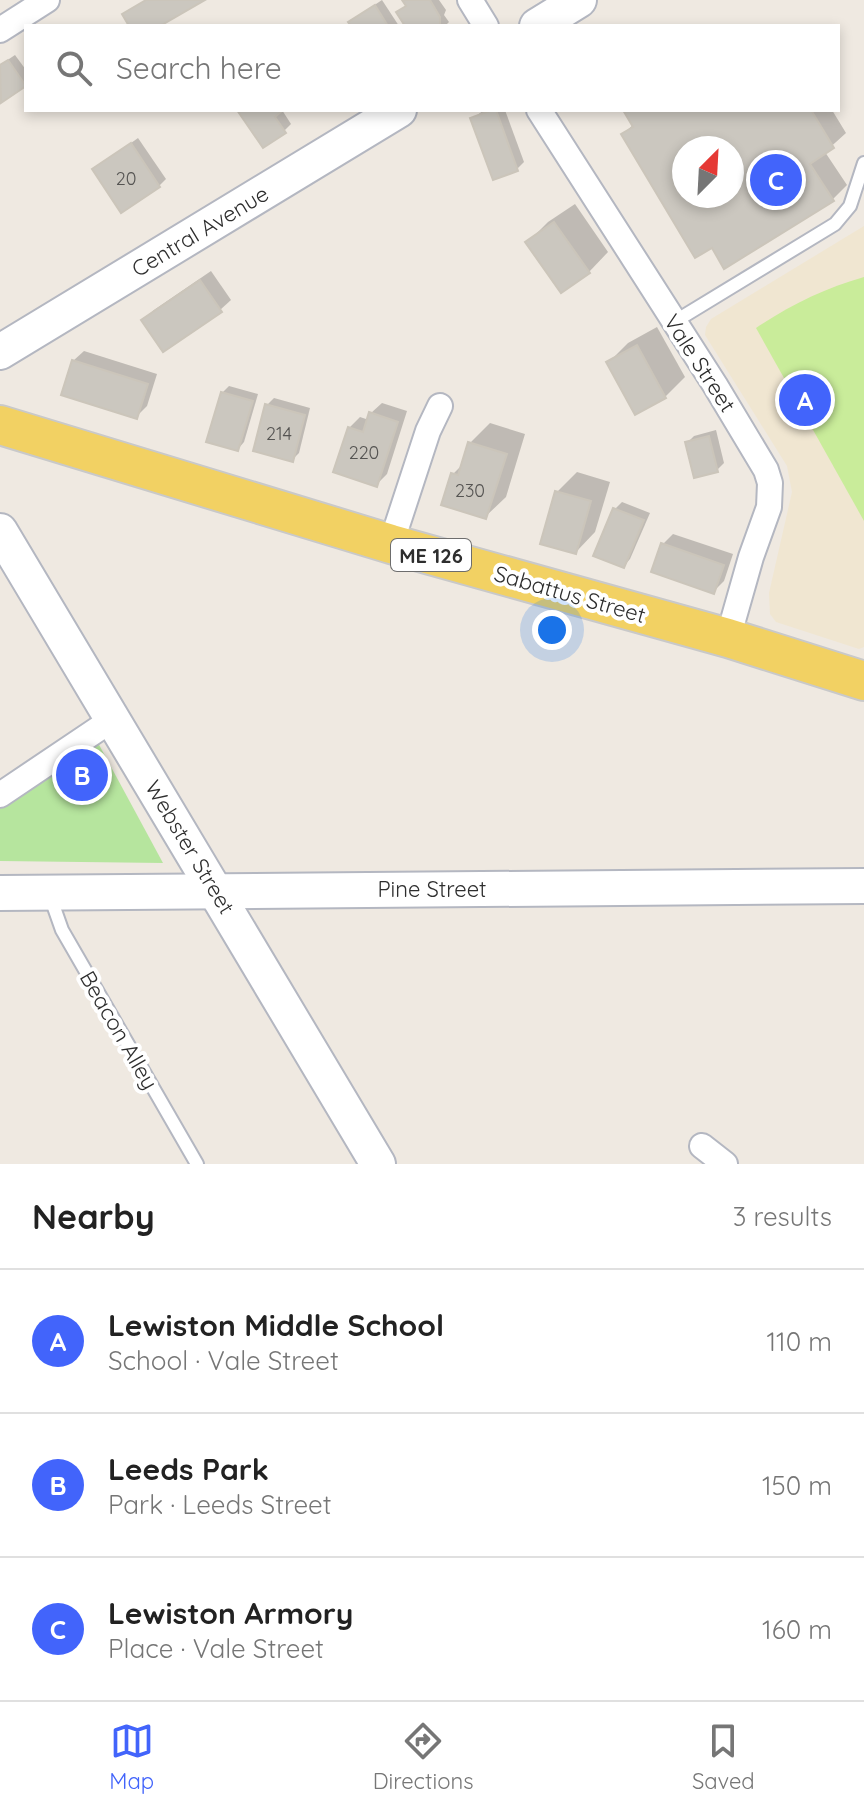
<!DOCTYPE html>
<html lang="en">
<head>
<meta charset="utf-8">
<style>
  body { margin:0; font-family:Quicksand,sans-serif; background:#f2f2f2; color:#222 }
  .compass { position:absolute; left:672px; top:136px; width:72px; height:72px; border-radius:50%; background:#fff; box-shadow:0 4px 12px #0003; rotate:24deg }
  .you { position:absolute; left:552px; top:630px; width:28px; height:28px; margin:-20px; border:6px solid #fff; border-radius:50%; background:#1a73e8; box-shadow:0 0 0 12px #1a73e833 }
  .badge { display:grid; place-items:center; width:52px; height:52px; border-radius:50%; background:#4264fb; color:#fff; font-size:26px; font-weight:700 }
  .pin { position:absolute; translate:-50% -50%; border:4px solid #fff; box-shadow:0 2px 8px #0006 }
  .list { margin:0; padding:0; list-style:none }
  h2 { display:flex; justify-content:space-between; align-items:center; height:104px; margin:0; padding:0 32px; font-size:34px }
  h2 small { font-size:26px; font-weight:400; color:#767676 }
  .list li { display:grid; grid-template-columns:52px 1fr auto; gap:24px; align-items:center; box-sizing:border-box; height:144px; padding:0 32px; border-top:2px solid #e0e0e0 }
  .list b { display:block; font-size:30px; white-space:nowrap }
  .list p { margin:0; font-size:26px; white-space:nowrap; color:#767676 }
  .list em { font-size:26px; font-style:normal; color:#767676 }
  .icon { flex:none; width:44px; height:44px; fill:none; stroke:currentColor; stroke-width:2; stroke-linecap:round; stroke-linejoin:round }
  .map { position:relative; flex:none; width:864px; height:1164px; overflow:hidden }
  .search { position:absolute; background:#fff; box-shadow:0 4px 12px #0003; left:24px; right:24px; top:24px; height:88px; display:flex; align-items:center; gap:20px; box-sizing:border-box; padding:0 28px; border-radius:0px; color:#767676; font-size:30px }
  .sheet { height:536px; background:#fff }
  nav { display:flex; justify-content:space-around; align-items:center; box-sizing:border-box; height:112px; border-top:2px solid #e0e0e0; background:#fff; font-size:22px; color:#767676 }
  nav a { display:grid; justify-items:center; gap:4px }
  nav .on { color:#4264fb }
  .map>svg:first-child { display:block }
  .education { fill:#f0e6d1 }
  .green { fill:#b6e59e }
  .pitch { fill:#c9ec9a }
  .shadow { fill:#0003; fill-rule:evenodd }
  .building { fill:#cbc7bf; stroke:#cbc5ba; stroke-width:2; fill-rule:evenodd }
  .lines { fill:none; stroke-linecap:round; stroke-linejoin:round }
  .lane-casing { stroke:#b4b7c1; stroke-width:16 }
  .street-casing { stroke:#b4b7c1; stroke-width:28 }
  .secondary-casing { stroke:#b4b7c1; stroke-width:38 }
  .primary-casing { stroke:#c9c9c9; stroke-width:42 }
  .lane { stroke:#fff; stroke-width:12 }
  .street { stroke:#fff; stroke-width:24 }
  .secondary { stroke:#fff; stroke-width:34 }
  .primary { stroke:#f2d163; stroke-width:38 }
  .labels { text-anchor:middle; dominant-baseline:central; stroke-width:8; stroke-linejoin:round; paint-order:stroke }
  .number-label { font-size:18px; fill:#555452 }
  .shield { fill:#fff; stroke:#6d6d6d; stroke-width:2 }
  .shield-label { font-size:20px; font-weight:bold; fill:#2e2e2e }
  .street-label { font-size:22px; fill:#2e2e2e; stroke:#fff }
</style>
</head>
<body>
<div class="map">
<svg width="864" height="1164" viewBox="0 0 864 1164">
  <rect width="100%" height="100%" fill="#efe9e1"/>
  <polygon class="education" points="864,226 864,647 859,649 776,622 770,614 769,593 792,492 787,466 705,335 706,327 711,319"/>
  <polygon class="green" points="97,741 163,863 0,861 0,809"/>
  <path class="pitch" d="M864,277V521L756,328C790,305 825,288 864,277Z"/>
  <g class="shadow">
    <polygon points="382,0 399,26 353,26 351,22 358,16"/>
    <polygon points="404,0 439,0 446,10 444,15 449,22 445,26 407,26 398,13 407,5"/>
    <polygon points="15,55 26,70 26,83 1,100 0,65"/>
    <polygon points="240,110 282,110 291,124 284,131"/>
    <polygon points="484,110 505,110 524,162 517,169 494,177 472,119"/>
    <path d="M625,110H832L846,133L825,152L847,185L833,199L725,266L713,246L623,134L634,124ZM684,148H732V196H684Z"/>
    <polygon points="138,138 166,179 159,186 95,169"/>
    <polygon points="575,204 608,252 589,272 528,242 548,222"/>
    <polygon points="211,271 231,300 220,310 143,320 154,310"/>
    <polygon points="657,327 685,377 665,397 608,363 628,343"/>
    <polygon points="84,351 157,374 147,406 137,416 73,361"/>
    <polygon points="229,386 258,394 244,442 238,449 222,393"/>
    <polygon points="274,398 310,408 299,453 292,460 267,405"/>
    <polygon points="382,403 407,411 387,474 376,485 349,428 360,417 369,420 371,413"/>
    <polygon points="490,423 525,434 506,497 486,516 453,474 464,463 470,443"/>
    <polygon points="716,430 724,463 717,470 687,443 694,436"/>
    <polygon points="577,472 610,482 595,532 576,552 557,492"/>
    <polygon points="622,502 650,513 630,559 624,566 615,509"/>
    <polygon points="673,534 733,554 724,581 714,591 663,544"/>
  </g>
  <g class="building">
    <polygon points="146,0 205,0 160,26 129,26 122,14"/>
    <polygon points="402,0 430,0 440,17 440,26 405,26 396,12 406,6"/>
    <polygon points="375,5 388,26 351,26 348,22"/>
    <polygon points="8,60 26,86 1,103 0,65"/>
    <polygon points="237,110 283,110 275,117 286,133 263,148"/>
    <polygon points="492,110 496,110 518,171 493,180 470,118"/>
    <path d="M623,110H811L834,148L810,164L834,201L724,269L712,248L695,258L621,134L633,127ZM684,148H732V196H684Z"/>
    <polygon points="131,143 160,187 121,213 92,169"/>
    <polygon points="554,222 590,273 561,293 525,242"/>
    <polygon points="200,280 222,312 163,352 141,320"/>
    <polygon points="637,345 666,398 635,415 606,362"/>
    <polygon points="72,360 148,384 137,419 61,395"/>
    <polygon points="221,392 253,401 238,451 206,442"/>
    <polygon points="265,404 305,415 293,462 253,451"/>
    <polygon points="369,412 398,422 377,487 333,472 348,427 363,432"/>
    <polygon points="709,436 718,472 694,478 685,442"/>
    <polygon points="468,442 507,454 486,519 441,505 451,473 458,475"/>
    <polygon points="555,491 591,501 576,554 540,544"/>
    <polygon points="613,508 644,520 624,568 593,556"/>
    <polygon points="661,543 724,565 714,594 651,572"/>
  </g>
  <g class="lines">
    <defs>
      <g id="lane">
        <polyline points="674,322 835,224 850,206 864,163"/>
        <polyline points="50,896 62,930 197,1164"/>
      </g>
      <g id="street">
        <polyline points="470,0 486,26"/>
        <polyline points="0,30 47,0"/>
        <polyline points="539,110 715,385 766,470 770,483 769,507 751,557 728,638"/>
        <polyline points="391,544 428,431 440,406"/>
        <polyline points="0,795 113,719"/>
        <polyline points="702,1146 725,1164"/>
      </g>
      <g id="secondary">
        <polyline points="537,26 579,0"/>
        <polyline points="0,352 399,110"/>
        <polyline points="0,531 378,1164"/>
        <polyline points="0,893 864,886"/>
      </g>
      <polyline id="primary" points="0,425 391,544 728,638 864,681"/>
    </defs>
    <use href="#lane" class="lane-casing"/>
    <use href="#street" class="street-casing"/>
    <use href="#secondary" class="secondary-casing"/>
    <use href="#primary" class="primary-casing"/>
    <use href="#lane" class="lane"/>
    <use href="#street" class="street"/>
    <use href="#secondary" class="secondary"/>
    <use href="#primary" class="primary"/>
  </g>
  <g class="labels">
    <g class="number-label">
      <text x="126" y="178">20</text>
      <text x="279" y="433">214</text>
      <text x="364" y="452">220</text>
      <text x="470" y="490">230</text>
    </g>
    <rect class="shield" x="391" y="539" width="80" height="32" rx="6"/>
    <g class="shield-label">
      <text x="431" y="555">ME 126</text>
    </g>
    <g class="street-label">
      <text transform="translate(200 231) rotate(-31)">Central Avenue</text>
      <text transform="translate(700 363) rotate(57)">Vale Street</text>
      <text transform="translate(570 594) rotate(16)">Sabattus Street</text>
      <text transform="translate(190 847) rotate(59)">Webster Street</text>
      <text x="432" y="889">Pine Street</text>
      <text transform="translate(119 1030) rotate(60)">Beacon Alley</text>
    </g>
  </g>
</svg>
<svg class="compass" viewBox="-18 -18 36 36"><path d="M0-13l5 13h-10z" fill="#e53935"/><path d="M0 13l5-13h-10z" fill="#767676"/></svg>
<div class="you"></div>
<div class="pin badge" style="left:805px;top:400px">A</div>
<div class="pin badge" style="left:82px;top:775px">B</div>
<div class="pin badge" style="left:776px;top:180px">C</div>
<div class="search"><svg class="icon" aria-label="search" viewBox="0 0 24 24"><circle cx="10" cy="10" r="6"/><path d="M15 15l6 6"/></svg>Search here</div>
</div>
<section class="sheet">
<h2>Nearby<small>3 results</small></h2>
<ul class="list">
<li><span class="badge">A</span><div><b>Lewiston Middle School</b><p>School · Vale Street</p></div><em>110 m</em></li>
<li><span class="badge">B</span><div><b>Leeds Park</b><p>Park · Leeds Street</p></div><em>150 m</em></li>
<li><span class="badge">C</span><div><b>Lewiston Armory</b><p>Place · Vale Street</p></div><em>160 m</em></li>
</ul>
</section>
<nav>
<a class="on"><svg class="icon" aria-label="map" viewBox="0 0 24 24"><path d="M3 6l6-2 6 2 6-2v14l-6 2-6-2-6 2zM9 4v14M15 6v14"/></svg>Map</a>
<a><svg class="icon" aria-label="directions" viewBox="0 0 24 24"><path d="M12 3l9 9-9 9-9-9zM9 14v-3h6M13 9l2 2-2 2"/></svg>Directions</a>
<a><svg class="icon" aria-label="saved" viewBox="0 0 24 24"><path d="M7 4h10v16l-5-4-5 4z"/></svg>Saved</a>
</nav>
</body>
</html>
